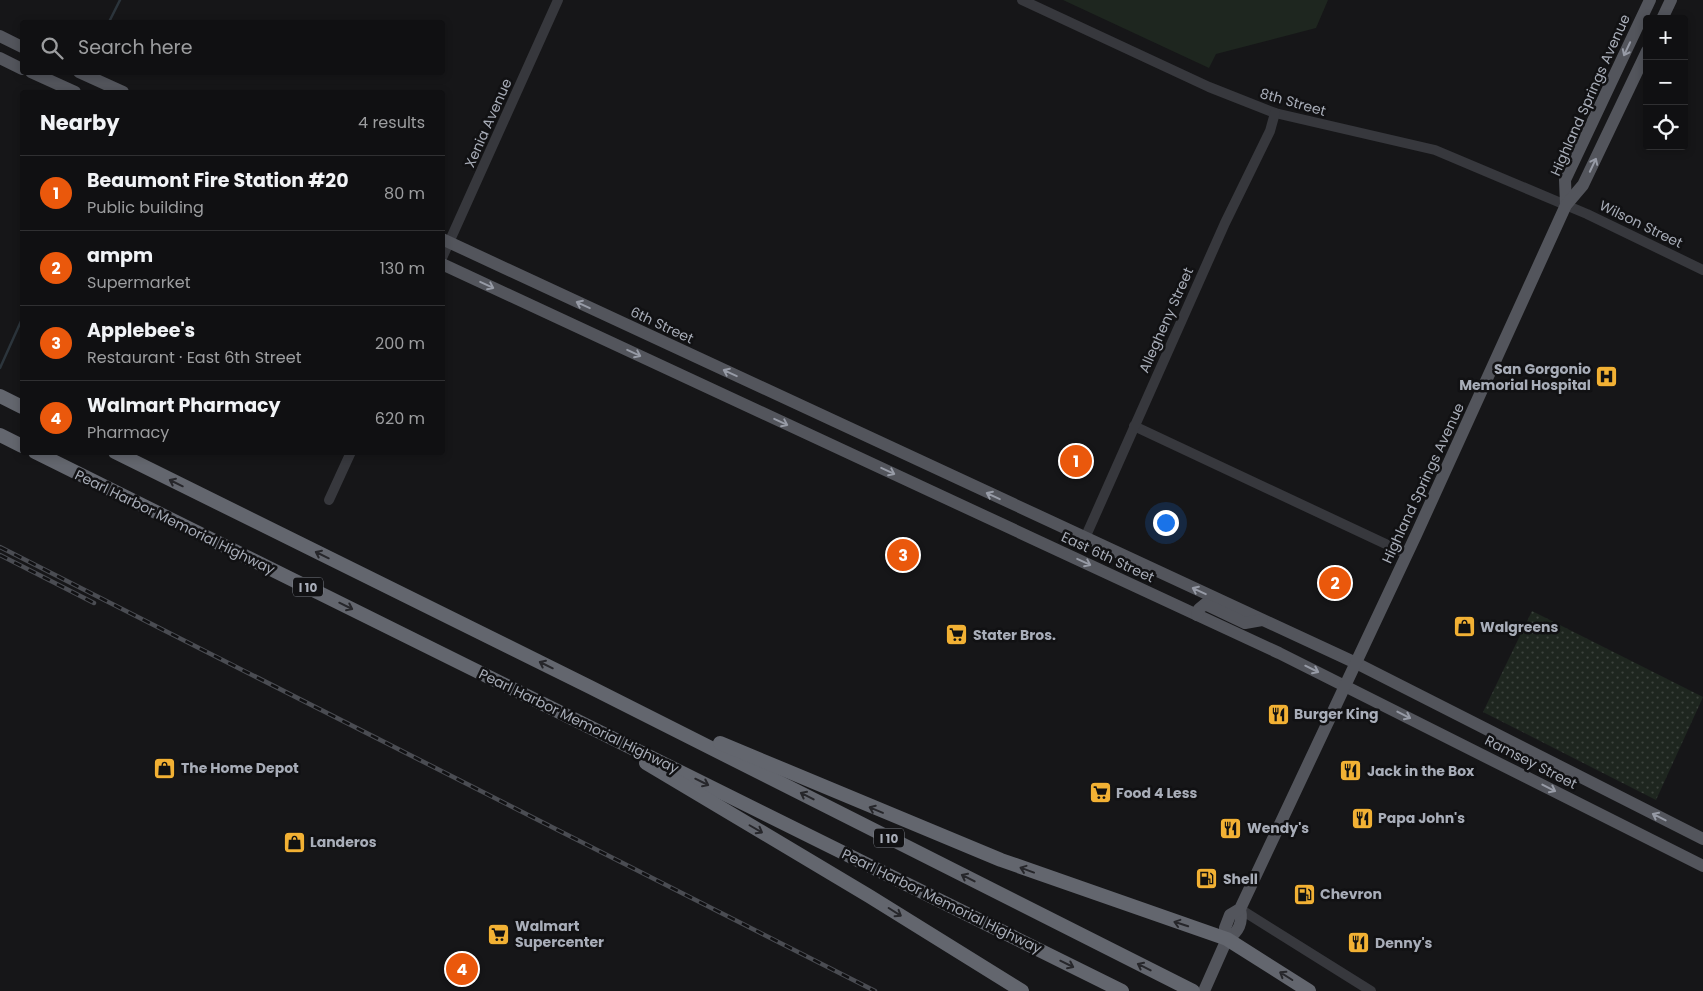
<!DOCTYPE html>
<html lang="en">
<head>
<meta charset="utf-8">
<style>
  body { margin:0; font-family:Poppins,sans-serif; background:#19191b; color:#f1f3f6 }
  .controls { position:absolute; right:15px; top:15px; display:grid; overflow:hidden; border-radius:5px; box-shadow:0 2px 8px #0003 }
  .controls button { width:45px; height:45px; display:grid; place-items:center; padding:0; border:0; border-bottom:1px solid #303032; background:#101012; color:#f1f3f6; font:25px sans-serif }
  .you { position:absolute; left:1165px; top:522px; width:18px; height:18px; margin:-12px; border:4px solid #fff; border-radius:50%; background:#1a73e8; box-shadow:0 0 0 8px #1a73e833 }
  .badge { display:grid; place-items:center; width:32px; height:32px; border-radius:50%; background:#ea580c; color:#fff; font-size:16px; font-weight:700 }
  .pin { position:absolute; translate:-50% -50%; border:2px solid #fff; box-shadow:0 1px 5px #0006 }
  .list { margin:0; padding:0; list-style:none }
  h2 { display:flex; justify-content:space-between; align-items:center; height:65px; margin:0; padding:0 20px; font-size:21px }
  h2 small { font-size:16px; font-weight:400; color:#9c9d9f }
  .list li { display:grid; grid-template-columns:32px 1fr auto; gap:15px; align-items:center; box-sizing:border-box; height:75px; padding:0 20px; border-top:1px solid #303032 }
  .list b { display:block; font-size:19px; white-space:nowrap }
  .list p { margin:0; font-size:16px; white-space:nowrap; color:#9c9d9f }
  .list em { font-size:16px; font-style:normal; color:#9c9d9f }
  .icon { flex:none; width:28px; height:28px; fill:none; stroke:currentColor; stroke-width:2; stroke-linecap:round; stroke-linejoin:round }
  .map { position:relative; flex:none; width:1703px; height:991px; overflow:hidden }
  .search { position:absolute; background:#101012; box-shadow:0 2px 8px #0003; left:20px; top:20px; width:425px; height:55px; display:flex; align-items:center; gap:12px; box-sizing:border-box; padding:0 18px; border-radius:5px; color:#9c9d9f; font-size:19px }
  .panel { position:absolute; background:#101012; box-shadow:0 2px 8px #0003; left:20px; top:90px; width:425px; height:365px; border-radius:5px }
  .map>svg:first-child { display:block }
  .grass { fill:url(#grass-dots) }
  .park { fill:#1e261f }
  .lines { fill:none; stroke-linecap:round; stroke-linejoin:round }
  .stream { stroke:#2c353c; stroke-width:2.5 }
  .minor { stroke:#37383d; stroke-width:10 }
  .major { stroke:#53555c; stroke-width:12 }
  .highway { stroke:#63666e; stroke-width:14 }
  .rail-casing { stroke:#4a4c52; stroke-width:4.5 }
  .rail { stroke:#111113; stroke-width:2.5; stroke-dasharray:8; stroke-linecap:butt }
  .oneway { stroke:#979ba6 }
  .oneway2 { stroke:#26262a }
  .labels { text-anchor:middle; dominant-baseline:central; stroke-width:5; stroke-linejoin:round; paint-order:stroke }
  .shield { fill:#111113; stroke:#7b7e86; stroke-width:1 }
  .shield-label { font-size:12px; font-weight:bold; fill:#a8adb8 }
  .street-label { font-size:14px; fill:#a8adb8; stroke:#111113 }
  .poi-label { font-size:14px; font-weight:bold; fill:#a8adb8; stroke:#111113; text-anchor:start }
</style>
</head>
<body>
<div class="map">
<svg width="1703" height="991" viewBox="0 0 1703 991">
  <defs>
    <pattern id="grass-dots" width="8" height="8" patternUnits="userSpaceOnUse" patternTransform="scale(1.25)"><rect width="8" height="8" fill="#1e261f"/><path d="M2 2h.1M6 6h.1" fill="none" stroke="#3c433d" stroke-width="1.8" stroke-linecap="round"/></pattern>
  </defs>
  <rect width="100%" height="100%" fill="#161618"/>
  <polygon class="grass" points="1532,611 1703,697 1656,800 1483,712"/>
  <polygon class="park" points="1063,0 1328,0 1316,28 1216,54 1209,68"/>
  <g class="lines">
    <g class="stream">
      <polyline points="109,22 120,0"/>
      <polyline points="0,368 22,319"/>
    </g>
    <g class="minor">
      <polyline points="1022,0 1209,87 1275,113 1435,150 1587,214 1703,270"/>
      <polyline points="442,258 558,0"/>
      <polyline points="1134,426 1407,554"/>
      <polyline points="329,500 351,452"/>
      <polyline points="1085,538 1225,223 1270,131 1275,113"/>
      <polyline points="1240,909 1371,991"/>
    </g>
    <g class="major">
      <polyline points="1662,19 1671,0"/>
      <polyline points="0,36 22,47"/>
      <polyline points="0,58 22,69"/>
      <polyline points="31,72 75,92"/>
      <polyline points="79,72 123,92"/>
      <polyline points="1566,205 1565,180 1650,0"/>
      <polyline points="442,239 1356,663 1703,839"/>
      <polyline points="442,264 1279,653 1703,866"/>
      <polyline points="1197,615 1199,609 1205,604 1245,623 1262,620"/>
      <path d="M1227,939C1239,932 1243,923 1240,909"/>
      <polyline points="1204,991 1227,939 1225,928 1230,915 1240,909 1416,535 1566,205 1583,185 1647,51"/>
    </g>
    <g class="highway">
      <polyline points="0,396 22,407"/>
      <polyline points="0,435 22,446"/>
      <polyline points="35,452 1122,991"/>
      <polyline points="115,452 590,687 1193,991"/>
      <polyline points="720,743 1001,860 1227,939 1309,991"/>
      <polyline points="646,763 869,896 1022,991"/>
    </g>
    <defs>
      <g id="rail">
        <polyline points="0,547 875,991"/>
        <polyline points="0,555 94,603"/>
      </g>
    </defs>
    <use href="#rail" class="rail-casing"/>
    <use href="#rail" class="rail"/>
  </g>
  <defs><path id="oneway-shaft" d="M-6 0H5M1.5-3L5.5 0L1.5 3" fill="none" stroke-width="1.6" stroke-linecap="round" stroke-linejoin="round" transform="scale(1.25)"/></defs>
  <g class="oneway">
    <use href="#oneway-shaft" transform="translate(1627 49) rotate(115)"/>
    <use href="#oneway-shaft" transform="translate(1593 165) rotate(-65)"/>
    <use href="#oneway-shaft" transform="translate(487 285) rotate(25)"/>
    <use href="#oneway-shaft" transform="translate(583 305) rotate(-155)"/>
    <use href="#oneway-shaft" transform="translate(634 353) rotate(25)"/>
    <use href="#oneway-shaft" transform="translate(730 373) rotate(-155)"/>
    <use href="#oneway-shaft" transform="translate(781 422) rotate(25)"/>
    <use href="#oneway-shaft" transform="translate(888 471) rotate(25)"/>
    <use href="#oneway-shaft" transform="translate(993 496) rotate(-155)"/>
    <use href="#oneway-shaft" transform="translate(1084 562) rotate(25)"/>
    <use href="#oneway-shaft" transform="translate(1199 591) rotate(-155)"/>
    <use href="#oneway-shaft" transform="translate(1312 669) rotate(26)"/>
    <use href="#oneway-shaft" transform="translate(1404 715) rotate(27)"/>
    <use href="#oneway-shaft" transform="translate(1549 788) rotate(27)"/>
    <use href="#oneway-shaft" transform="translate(1659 817) rotate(-153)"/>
  </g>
  <g class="oneway2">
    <use href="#oneway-shaft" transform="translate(176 483) rotate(-154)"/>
    <use href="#oneway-shaft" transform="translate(322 555) rotate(-154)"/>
    <use href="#oneway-shaft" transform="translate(346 606) rotate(26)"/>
    <use href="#oneway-shaft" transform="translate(546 665) rotate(-154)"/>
    <use href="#oneway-shaft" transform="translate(702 782) rotate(26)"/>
    <use href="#oneway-shaft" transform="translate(807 796) rotate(-153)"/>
    <use href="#oneway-shaft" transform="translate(876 810) rotate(-157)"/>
    <use href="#oneway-shaft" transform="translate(756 829) rotate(30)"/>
    <use href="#oneway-shaft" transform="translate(1027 870) rotate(-160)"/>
    <use href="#oneway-shaft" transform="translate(968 878) rotate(-153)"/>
    <use href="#oneway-shaft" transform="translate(895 912) rotate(32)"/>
    <use href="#oneway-shaft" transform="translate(1181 924) rotate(-162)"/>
    <use href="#oneway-shaft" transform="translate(1067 964) rotate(26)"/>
    <use href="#oneway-shaft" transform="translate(1144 967) rotate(-153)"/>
    <use href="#oneway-shaft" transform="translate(1286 976) rotate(-148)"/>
  </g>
  <defs>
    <symbol id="hospital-square" viewBox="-11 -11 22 22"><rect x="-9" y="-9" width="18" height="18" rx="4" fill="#f2b134" stroke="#111113"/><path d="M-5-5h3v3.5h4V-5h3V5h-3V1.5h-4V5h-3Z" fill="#111"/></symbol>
    <symbol id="shop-square" viewBox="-11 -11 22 22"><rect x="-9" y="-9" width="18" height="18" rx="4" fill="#f2b134" stroke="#111113"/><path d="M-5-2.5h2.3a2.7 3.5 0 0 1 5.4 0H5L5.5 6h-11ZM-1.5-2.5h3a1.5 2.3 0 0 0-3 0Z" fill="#111"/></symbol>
    <symbol id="supermarket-square" viewBox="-11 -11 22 22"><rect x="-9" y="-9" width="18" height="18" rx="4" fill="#f2b134" stroke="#111113"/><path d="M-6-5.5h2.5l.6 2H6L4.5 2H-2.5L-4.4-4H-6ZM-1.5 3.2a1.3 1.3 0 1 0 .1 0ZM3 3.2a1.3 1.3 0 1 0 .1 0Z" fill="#111"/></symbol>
    <symbol id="restaurant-square" viewBox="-11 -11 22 22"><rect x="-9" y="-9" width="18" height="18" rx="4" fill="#f2b134" stroke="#111113"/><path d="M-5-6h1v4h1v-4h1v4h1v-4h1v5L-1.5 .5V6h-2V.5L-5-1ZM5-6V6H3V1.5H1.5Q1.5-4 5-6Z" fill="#111"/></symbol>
    <symbol id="fuel-square" viewBox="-11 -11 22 22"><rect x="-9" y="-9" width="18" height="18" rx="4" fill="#f2b134" stroke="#111113"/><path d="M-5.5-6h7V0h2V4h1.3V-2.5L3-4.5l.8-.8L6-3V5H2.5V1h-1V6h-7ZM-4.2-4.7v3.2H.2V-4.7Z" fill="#111"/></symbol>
  </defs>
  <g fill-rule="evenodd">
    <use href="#hospital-square" x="1594" y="364" width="25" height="25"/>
    <use href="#shop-square" x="1452" y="614" width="25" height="25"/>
    <use href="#supermarket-square" x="944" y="622" width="25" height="25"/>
    <use href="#restaurant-square" x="1266" y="702" width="25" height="25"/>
    <use href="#shop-square" x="152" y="756" width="25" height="25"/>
    <use href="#restaurant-square" x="1338" y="758" width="25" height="25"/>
    <use href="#supermarket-square" x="1088" y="780" width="25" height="25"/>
    <use href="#restaurant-square" x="1350" y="806" width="25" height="25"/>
    <use href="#restaurant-square" x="1218" y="816" width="25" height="25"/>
    <use href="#shop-square" x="282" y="830" width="25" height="25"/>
    <use href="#fuel-square" x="1194" y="866" width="25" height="25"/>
    <use href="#fuel-square" x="1292" y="882" width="25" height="25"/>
    <use href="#supermarket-square" x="486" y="922" width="25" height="25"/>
    <use href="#restaurant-square" x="1346" y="930" width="25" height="25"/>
  </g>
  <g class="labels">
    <g class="shield">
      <rect x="293" y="577.5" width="30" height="19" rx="4"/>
      <rect x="874" y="828.5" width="30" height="19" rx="4"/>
    </g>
    <g class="shield-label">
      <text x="308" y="587">I 10</text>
      <text x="889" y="838">I 10</text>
    </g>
    <g class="street-label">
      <text transform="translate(1590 95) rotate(-66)">Highland Springs Avenue</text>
      <text transform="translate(1293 102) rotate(16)">8th Street</text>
      <text transform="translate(488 123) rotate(-66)">Xenia Avenue</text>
      <text transform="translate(1641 224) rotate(26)">Wilson Street</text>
      <text transform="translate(1166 320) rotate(-66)">Allegheny Street</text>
      <text transform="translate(662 325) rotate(25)">6th Street</text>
      <text transform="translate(1423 483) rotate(-65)">Highland Springs Avenue</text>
      <text transform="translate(175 522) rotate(26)">Pearl Harbor Memorial Highway</text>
      <text transform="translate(1108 557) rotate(25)">East 6th Street</text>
      <text transform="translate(579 721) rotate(26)">Pearl Harbor Memorial Highway</text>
      <text transform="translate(1531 762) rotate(27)">Ramsey Street</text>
      <text transform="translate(942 901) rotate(26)">Pearl Harbor Memorial Highway</text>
    </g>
    <g class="poi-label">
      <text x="1591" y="369" text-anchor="end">San Gorgonio<tspan x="1591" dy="16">Memorial Hospital</tspan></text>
      <text x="1480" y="627">Walgreens</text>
      <text x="973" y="635">Stater Bros.</text>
      <text x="1294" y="714">Burger King</text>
      <text x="181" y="768">The Home Depot</text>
      <text x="1367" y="771">Jack in the Box</text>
      <text x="1116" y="793">Food 4 Less</text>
      <text x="1378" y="818">Papa John's</text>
      <text x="1247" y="828">Wendy's</text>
      <text x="310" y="842">Landeros</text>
      <text x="1223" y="879">Shell</text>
      <text x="1320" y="894">Chevron</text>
      <text x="515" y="926">Walmart<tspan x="515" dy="16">Supercenter</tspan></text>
      <text x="1375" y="943">Denny's</text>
    </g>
  </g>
</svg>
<div class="controls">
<button>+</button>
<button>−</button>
<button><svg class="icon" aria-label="locate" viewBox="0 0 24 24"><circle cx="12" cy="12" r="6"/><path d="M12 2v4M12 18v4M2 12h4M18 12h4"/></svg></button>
</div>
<div class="you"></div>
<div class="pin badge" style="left:1076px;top:461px">1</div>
<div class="pin badge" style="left:1335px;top:583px">2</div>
<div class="pin badge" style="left:903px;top:555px">3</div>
<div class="pin badge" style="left:462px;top:969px">4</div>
<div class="search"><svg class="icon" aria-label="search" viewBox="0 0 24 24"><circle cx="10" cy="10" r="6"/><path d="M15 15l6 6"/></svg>Search here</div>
<section class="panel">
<h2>Nearby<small>4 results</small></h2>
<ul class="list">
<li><span class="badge">1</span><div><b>Beaumont Fire Station #20</b><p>Public building</p></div><em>80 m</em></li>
<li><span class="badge">2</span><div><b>ampm</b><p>Supermarket</p></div><em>130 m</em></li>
<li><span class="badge">3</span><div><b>Applebee's</b><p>Restaurant · East 6th Street</p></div><em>200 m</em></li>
<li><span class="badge">4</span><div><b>Walmart Pharmacy</b><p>Pharmacy</p></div><em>620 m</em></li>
</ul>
</section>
</div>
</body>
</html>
